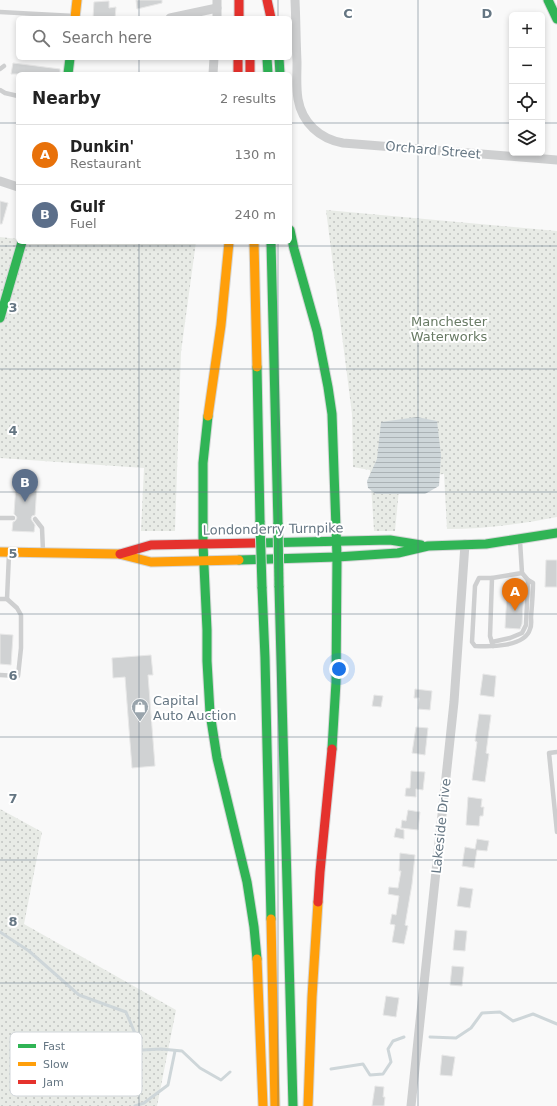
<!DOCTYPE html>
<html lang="en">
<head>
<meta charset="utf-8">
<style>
  body { margin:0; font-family:"DejaVu Sans",sans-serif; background:#f2f2f2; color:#222 }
  .controls { position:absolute; right:12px; top:12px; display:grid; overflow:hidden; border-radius:6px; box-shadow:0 2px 6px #0003 }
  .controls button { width:36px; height:36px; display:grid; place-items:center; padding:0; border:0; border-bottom:1px solid #e0e0e0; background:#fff; color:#222; font:20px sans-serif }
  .you { position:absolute; left:339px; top:669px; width:14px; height:14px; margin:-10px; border:3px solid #fff; border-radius:50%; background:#1a73e8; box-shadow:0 0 0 6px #1a73e833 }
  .badge { display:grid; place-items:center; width:26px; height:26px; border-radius:50%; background:#b45309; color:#fff; font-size:13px; font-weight:700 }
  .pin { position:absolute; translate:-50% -33px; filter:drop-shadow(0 1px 2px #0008) }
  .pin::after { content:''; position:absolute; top:21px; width:14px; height:12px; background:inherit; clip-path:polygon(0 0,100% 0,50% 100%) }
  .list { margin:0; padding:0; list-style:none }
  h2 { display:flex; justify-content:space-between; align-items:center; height:52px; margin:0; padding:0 16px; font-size:17px }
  h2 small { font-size:13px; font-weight:400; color:#767676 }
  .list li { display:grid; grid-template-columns:26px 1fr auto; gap:12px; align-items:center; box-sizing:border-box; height:60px; padding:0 16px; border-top:1px solid #e0e0e0 }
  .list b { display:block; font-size:15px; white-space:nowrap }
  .list p { margin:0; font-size:13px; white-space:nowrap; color:#767676 }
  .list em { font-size:13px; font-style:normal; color:#767676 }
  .icon { flex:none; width:22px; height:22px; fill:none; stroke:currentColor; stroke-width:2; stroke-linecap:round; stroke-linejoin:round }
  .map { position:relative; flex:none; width:557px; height:1106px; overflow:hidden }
  .search { position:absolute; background:#fff; box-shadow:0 2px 6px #0003; left:16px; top:16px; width:276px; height:44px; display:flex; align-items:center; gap:10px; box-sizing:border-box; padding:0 14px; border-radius:6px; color:#767676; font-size:15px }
  .panel { position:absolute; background:#fff; box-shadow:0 2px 6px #0003; left:16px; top:72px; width:276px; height:172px; border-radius:6px }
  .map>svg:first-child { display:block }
  .park { fill:url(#park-dots) }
  .water { fill:url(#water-rules) }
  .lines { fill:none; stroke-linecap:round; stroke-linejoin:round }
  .stream { stroke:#ced6d9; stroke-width:3 }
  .building { fill:#d0d2d3; stroke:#e8e8e8 }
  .fast-casing { stroke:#d5d6d7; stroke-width:11 }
  .slow-casing { stroke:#d5d6d7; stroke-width:11 }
  .jam-casing { stroke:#d5d6d7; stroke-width:11 }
  .lane { stroke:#cecfd0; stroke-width:4.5 }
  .street { stroke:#cecfd0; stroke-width:9 }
  .fast { stroke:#30b455; stroke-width:9 }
  .slow { stroke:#ff9f0a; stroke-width:9 }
  .jam { stroke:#e5322d; stroke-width:9 }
  .fast-bridge-casing { stroke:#d5d6d6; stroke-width:11; stroke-linecap:butt }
  .fast-bridge { stroke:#30b455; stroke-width:9 }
  .grid { fill:none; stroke:#657683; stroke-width:1; stroke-opacity:0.55 }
  .labels { text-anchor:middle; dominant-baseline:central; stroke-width:4; stroke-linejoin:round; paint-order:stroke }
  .street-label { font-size:13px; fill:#657683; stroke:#fff }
  .park-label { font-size:13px; fill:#687a64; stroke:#fff }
  .poi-label { font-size:13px; fill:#657683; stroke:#fff; text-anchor:start }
  .key { fill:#fff; stroke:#d1d6da; stroke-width:1 }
  .key-label { font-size:11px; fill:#657683 }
  .grid-label { font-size:13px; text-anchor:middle; font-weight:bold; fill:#657683; stroke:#fff; stroke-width:4; stroke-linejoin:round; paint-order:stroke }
</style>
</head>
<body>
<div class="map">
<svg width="557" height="1106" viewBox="0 0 557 1106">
  <defs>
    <pattern id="park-dots" width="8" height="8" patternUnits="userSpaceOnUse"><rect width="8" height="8" fill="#e8ebe6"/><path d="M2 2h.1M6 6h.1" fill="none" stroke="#c0c3c0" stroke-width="1.8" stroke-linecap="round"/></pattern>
    <pattern id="water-rules" width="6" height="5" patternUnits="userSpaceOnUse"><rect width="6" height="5" fill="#ced6d9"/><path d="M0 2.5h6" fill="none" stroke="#abb2b5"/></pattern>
  </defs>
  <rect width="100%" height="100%" fill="#f9f9f9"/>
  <g class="park">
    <path d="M326,210L557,231V517C521,524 484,529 447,529L444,474L400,479L395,531H374L370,470L353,467L352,414Z"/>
    <polygon points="0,237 18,239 18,242 196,242 181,352 175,531 141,531 144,468 0,458"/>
    <polygon points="0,809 42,832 24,924 176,1010 157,1106 0,1106"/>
  </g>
  <polygon class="water" points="417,417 437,421 441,455 439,486 425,494 376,494 368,488 367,481 377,459 381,422"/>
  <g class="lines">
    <g class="stream">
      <polyline points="0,932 29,951 79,995 126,1012 142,1050 161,1049 182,1051 200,1068 221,1080 230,1072"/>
      <polyline points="430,1037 456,1038 471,1028 482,1013 500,1012 513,1021 533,1014 557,1024"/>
      <polyline points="331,1069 363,1064 370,1075 383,1074 391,1062 388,1049 393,1041 404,1037"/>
      <polyline points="135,1106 144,1103 168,1085 175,1051"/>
    </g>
  </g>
  <g class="building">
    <polygon points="136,0 162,0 162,3 137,9"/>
    <polygon points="109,1 109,8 116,7 115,18 93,18 94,2"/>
    <polygon points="13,63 60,69 60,74 11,74"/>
    <polygon points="0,201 8,203 2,224 0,224"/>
    <polygon points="16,484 37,485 35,515 32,516 31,519 35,525 34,532 12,531 13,522 15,521 17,518 16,516 14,514"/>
    <polygon points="546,560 557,560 557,587 545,587"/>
    <polygon points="511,587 524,588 522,624 520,629 505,628 507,593 511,593"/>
    <polygon points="0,634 13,635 11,665 0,664"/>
    <polygon points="151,655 153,675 148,675 155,766 132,768 125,677 113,678 112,658"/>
    <polygon points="483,674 496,676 494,697 480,695"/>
    <polygon points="415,689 432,691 430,710 418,709 419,698 414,698"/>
    <polygon points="374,695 383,696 381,707 372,706"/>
    <polygon points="479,714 491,715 486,753 489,754 485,782 472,780 477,742 475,741"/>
    <polygon points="416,727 428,728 425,755 412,753"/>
    <polygon points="411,771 425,772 423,790 416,789 416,797 405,796 406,788 410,788"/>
    <polygon points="468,797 482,799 481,807 484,807 483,816 480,816 479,826 466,825"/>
    <polygon points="408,810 420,812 418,830 401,828 402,820 406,821"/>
    <polygon points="396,828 404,830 404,839 394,837"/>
    <polygon points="477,839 489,841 487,851 477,850 474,868 462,866 465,847 475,849"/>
    <polygon points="400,853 415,855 412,884 405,925 408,926 404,944 392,942 395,925 390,924 392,914 396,915 399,896 388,894 389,887 398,888 401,871 399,871"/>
    <polygon points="460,887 473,889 470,908 457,906"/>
    <polygon points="455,930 467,931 465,951 453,950"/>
    <polygon points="452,966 464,967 462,986 450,985"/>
    <polygon points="386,996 399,998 396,1017 383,1015"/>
    <polygon points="442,1055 455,1057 452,1076 440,1075"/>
    <polygon points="375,1086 384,1087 383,1097 385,1097 384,1106 372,1106"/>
  </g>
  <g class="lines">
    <defs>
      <g id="fast">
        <polyline points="548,0 557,19"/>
        <polyline points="267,58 268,74"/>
        <polyline points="279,58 280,74"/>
        <polyline points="68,74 70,58"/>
        <polyline points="290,230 294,249 317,331 328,387 332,414 337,557 336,682 332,749"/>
        <polyline points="271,242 278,524"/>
        <polyline points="0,318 22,242"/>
        <polyline points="257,367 260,522"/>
        <polyline points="208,416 203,463 203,544 207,630 207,661 210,713 217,758 247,882 254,927 257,959"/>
        <polyline points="258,543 390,540 421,545"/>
        <polyline points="239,560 337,557 398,553 428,546 486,544 557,533"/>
        <polyline points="279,586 293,1106"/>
        <polyline points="262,587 265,658 271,919"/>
      </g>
      <g id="slow">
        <polyline points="75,18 77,0"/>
        <polyline points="254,242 257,367"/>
        <polyline points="208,416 221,325 229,242"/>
        <polyline points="0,552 119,554 151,562 239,560"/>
        <polyline points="271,919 275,1106"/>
        <polyline points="257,959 263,1106"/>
        <polyline points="308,1106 312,997 318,902"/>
      </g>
      <g id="jam">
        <polyline points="239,0 239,18"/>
        <polyline points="267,0 271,18"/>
        <polyline points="238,58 238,74"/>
        <polyline points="250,58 250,74"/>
        <polyline points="120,554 151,545 258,543"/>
        <polyline points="318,902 320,872 332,749"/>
      </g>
    </defs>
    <use href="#fast" class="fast-casing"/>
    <use href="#slow" class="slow-casing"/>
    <use href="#jam" class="jam-casing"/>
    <g class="lane">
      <polyline points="0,12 74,16"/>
      <polyline points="0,69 4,66"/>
      <polyline points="0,90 5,93 18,96"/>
      <polyline points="0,518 13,518"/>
      <polyline points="35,519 42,528 43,551"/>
      <path d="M492,578H479L475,586L472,642L475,646C490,647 525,647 530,629C532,625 531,620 531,617C532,605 533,594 533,583L528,580L522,573"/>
      <polyline points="0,599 7,599 9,554"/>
      <polyline points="492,642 510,638 522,633 526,625 528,580"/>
      <polyline points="493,646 490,636 492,578 522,573 520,541"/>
      <polyline points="0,675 18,676 21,648 21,615 17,608 7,599"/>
      <polyline points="557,752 549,753 557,832"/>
    </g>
    <g class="street">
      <path d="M295,0C296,21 296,41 297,62C297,74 296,87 298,99C302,123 320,139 343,143L557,160"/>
      <polyline points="170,18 217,8"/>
      <polyline points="217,18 217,0"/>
      <polyline points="213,74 214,58"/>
      <polyline points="0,181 18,187"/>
      <polyline points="411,1106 454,702 465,544"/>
    </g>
    <use href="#fast" class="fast"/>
    <use href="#slow" class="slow"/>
    <use href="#jam" class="jam"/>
    <defs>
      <g id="fast-bridge">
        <polyline points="260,522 262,587"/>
        <polyline points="278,524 279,586"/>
      </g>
    </defs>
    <use href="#fast-bridge" class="fast-bridge-casing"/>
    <use href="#fast-bridge" class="fast-bridge"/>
  </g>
  <path class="grid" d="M139,0V18M278,0V18M418,0V1106M139,58V74M278,58V74M0,123H18M290,123H512M542,123H557M139,242V1106M278,242V1106M0,246H557M0,369H557M0,492H557M0,614H557M0,737H557M0,860H557M0,983H557"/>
  <defs>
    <symbol id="shop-pin" viewBox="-11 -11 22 30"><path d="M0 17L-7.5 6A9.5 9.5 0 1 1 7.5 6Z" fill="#99a4ac" stroke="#fff"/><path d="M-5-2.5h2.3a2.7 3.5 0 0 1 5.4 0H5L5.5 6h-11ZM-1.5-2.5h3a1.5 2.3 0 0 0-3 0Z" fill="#fff"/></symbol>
  </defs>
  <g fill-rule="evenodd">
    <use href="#shop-pin" x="130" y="697" width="20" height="27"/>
  </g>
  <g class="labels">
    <g class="street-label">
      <text transform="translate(433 150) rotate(5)">Orchard Street</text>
      <text transform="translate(273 529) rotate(-1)">Londonderry Turnpike</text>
      <text transform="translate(441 826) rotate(-84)">Lakeside Drive</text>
    </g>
    <g class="park-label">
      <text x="449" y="321">Manchester<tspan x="449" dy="15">Waterworks</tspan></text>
    </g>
    <g class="poi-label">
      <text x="153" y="700">Capital<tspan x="153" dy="15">Auto Auction</tspan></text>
    </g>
  </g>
  <rect x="10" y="1032" width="132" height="64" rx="6" class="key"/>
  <rect x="18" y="1044" width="18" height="4" fill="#30b455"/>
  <rect x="18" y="1062" width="18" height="4" fill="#ff9f0a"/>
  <rect x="18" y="1080" width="18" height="4" fill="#e5322d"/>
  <g class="key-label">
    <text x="43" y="1050">Fast</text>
    <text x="43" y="1068">Slow</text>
    <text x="43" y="1086">Jam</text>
  </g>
  <g class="grid-label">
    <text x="348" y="18">C</text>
    <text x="487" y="18">D</text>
    <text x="13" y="312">3</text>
    <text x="13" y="435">4</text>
    <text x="13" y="558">5</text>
    <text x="13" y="680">6</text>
    <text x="13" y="803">7</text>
    <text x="13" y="926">8</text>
  </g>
</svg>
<div class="controls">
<button>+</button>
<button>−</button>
<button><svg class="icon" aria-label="locate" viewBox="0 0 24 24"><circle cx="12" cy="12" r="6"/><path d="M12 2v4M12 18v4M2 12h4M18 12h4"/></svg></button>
<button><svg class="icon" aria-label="layers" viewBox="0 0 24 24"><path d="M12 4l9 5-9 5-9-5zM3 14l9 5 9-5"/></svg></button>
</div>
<div class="you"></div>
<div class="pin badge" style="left:515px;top:611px;background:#e8710a">A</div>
<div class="pin badge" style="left:25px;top:502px;background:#5c6f8a">B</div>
<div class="search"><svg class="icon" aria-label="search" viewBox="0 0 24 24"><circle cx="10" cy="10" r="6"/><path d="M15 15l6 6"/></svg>Search here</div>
<section class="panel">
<h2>Nearby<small>2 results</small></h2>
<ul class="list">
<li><span class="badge" style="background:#e8710a">A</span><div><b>Dunkin'</b><p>Restaurant</p></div><em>130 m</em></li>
<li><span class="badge" style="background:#5c6f8a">B</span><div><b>Gulf</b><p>Fuel</p></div><em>240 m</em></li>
</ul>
</section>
</div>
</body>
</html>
